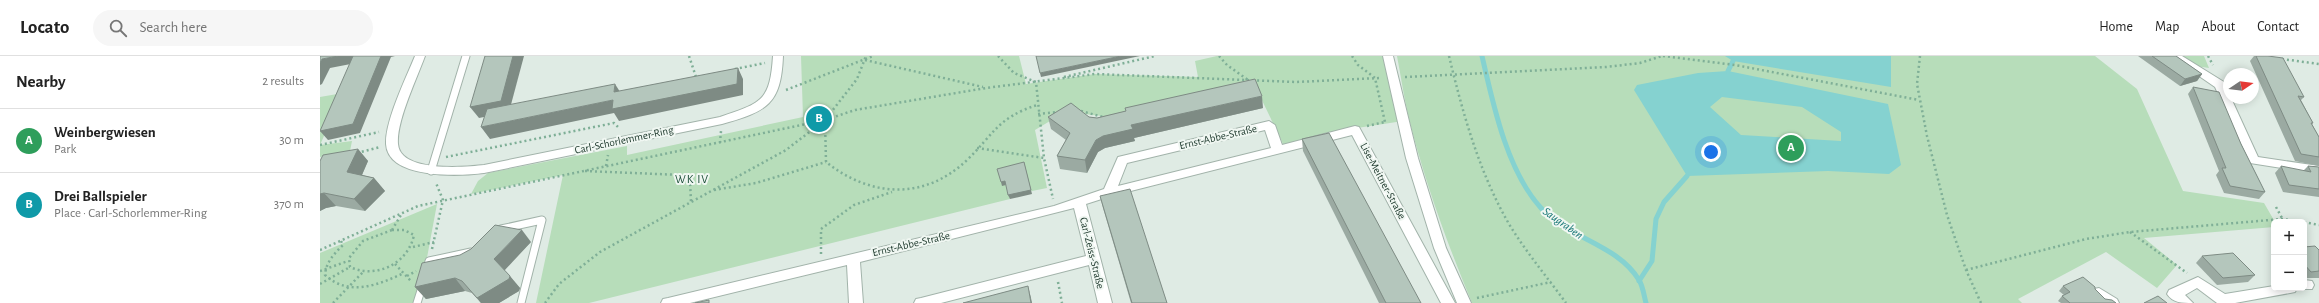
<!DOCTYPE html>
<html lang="en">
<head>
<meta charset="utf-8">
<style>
  body { margin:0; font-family:"Alegreya Sans",sans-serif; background:#f6f6f6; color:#222 }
  .controls { position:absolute; right:12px; bottom:12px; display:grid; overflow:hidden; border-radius:6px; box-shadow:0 2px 10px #0003 }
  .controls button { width:36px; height:36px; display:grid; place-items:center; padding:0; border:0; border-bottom:1px solid #e0e0e0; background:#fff; color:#222; font:20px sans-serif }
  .compass { position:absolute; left:1903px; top:12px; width:36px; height:36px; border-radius:50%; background:#fff; box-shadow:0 2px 10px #0003; rotate:77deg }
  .you { position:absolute; left:1391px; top:96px; width:14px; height:14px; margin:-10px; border:3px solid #fff; border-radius:50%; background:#1a73e8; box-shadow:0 0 0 6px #1a73e833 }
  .badge { display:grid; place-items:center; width:26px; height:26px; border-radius:50%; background:#db2777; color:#fff; font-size:13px; font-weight:700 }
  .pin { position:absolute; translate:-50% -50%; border:2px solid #fff; box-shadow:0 1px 4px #0006 }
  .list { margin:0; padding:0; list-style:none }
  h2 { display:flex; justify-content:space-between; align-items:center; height:52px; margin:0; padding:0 16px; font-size:17px }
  h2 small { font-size:13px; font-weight:400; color:#767676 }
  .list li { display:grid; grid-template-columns:26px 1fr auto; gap:12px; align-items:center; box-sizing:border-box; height:64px; padding:0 16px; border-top:1px solid #e0e0e0 }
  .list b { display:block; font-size:15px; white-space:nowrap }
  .list p { margin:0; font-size:13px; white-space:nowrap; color:#767676 }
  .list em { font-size:13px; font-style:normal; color:#767676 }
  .icon { flex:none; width:22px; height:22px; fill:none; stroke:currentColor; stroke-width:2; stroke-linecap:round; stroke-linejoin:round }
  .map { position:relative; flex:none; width:1999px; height:247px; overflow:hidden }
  header { display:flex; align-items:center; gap:24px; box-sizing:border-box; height:56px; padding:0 20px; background:#fff; border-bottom:1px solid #e0e0e0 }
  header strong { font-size:19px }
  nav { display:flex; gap:22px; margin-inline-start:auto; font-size:14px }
  .search { width:280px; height:36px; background:#f6f6f6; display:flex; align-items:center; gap:10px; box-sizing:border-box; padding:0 14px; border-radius:22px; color:#767676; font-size:15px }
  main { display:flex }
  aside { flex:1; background:#fff }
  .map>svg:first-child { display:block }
  .green { fill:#b7ddba }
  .water { fill:#85d2d0; fill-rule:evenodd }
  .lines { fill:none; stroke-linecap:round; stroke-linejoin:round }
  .stream { stroke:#85d2d0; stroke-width:5 }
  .service-casing { stroke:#a2b3aa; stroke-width:9 }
  .minor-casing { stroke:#a2b3aa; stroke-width:2 }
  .tertiary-casing { stroke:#a2b3aa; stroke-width:2 }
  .path { stroke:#7faf97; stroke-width:2.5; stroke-dasharray:2 3; stroke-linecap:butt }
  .service { stroke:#fff; stroke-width:7 }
  .minor { fill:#fff; fill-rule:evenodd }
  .tertiary { fill:#fff; fill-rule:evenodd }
  .wall { fill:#9baaa2 }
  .shaded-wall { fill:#7e8b84 }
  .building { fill:#b4c6bc; stroke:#7e8b84 }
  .labels { text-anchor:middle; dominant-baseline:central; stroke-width:4; stroke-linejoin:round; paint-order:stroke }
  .street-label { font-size:11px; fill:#203b2f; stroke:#f0f7f2 }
  .neighbourhood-label { font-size:12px; letter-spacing:1px; fill:#1b4e38; stroke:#f0f7f2 }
  .water-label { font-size:12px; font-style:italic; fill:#197877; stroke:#f0f7f2 }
</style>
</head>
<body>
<header>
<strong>Locato</strong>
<div class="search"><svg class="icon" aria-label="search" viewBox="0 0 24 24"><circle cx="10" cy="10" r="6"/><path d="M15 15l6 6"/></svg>Search here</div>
<nav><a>Home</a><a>Map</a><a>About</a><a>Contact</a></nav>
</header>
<main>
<aside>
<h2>Nearby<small>2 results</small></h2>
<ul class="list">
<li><span class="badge" style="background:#2e9e5b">A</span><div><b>Weinbergwiesen</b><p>Park</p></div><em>30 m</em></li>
<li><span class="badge" style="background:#0f9aa8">B</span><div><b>Drei Ballspieler</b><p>Place · Carl-Schorlemmer-Ring</p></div><em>370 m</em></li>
</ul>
</aside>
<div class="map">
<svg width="1999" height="247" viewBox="0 0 1999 247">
  <rect width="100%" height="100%" fill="#dfebe4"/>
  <g class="green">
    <polygon points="481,0 699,0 706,28 775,18 878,21 875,5 897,0 1067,0 1083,65 1037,72 964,90 937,34 801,62 745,56 715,74 727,132 712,135 686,129 690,143 269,247 216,247 243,119 151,138 158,125 168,117 307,90 307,99 483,61"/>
    <path d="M1077,0H1775L1817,33L1863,135L1944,147L1955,166L1954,171L1824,182L1857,209L1837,232L1786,196L1698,243L1702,247H1152C1127,187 1105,126 1089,63C1084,42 1081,21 1077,0Z"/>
    <polygon points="1861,0 1884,0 1889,12 1876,10"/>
    <polygon points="23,37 0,89 32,85 30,95 0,101 0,41"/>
    <polygon points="117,148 106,207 94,247 0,247 0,197"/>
  </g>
  <g class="water">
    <polygon points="1405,0 1571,0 1571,31 1413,5"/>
    <path d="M1408,15L1568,48L1581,109L1569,118L1508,115L1367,120L1314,34L1317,29L1378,17ZM1402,41L1482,51L1521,76V85L1421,79L1390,51Z"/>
  </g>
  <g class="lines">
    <g class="stream">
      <path d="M1162,0C1173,48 1187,115 1221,152C1249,183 1297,188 1319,224C1323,230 1324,240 1326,247"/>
      <polyline points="1408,15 1413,5"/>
      <polyline points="1319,225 1332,205 1336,163 1344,146 1367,120"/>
    </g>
    <defs>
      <g id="service">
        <polyline points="111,115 146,0"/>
        <polyline points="181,173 222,164 201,247"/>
        <polyline points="107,214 109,205 151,196"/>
        <polyline points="97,247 103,228"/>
      </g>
      <g id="minor">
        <path d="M95,0H105C97,22 76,66 78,88C80,117 146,111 164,109L400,61C441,47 450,46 453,0H463C461,49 447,55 402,68L164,117C141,120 68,124 66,88C65,65 86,22 95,0Z"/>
        <polygon points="1850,0 1862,0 1904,26 1909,37 1909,42 1911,42 1938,101 1999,110 1999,118 1930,107 1895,31"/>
        <path d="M949,65L955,69L962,89L1035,70L1039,71L1135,247H1121L1032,79L791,140L766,148L792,247H778L769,209L621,247H594L596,243L601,242L766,200L754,152L540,206L543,247H529L527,209L370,247H341L343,243L348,242L734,150L784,133L798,101ZM945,74L951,92L798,130L807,107Z"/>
        <path d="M1878,221L1905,238L1954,230V232H1977L1975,236L1970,237L1915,247H1897L1877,232L1865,239L1873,247C1862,247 1853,247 1847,238L1849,234Z"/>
        <polygon points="1984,224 1992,225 1994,229 1992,233 1979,233 1984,232"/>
        <polygon points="1779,232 1797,243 1799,247 1782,247 1772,237 1774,233"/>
      </g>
      <polygon id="tertiary" points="1063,0 1073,0 1098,102 1126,192 1151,247 1137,247 1114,192 1086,102"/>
    </defs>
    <use href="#service" class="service-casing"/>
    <use href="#minor" class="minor-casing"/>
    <use href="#tertiary" class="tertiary-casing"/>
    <g class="path">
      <polyline points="369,0 376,21 379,20"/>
      <polyline points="678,0 694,17 716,26 724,102 733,143"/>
      <polyline points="899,0 907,9 928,24"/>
      <polyline points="1032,0 1038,9 1055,22 1065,66"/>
      <path d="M1129,0C1143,58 1159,116 1189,168C1206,196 1227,221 1246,247"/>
      <polyline points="1343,0 1415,9 1599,44"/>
      <polyline points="1600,0 1597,28 1607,80 1627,159 1646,214 1661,247"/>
      <polyline points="1888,0 1893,9"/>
      <polyline points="1962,3 1999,8"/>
      <polyline points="545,4 663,31"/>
      <polyline points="415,13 445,7"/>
      <polyline points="744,21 835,0"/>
      <polyline points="1085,21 1286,11 1320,7 1342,0"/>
      <polyline points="466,34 553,0"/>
      <polyline points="761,55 783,61"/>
      <polyline points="718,58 738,56"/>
      <path d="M505,64L506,106C550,141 604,145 647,104C674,78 677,62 717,49"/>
      <polyline points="1047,70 1065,66"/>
      <polyline points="400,87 401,75"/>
      <polyline points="0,89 59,76"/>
      <polyline points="657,92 724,102"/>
      <polyline points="37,97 60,91"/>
      <polyline points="126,101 294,67 300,73"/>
      <polyline points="286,110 288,99"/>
      <polyline points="265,115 361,119 370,125 371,146"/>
      <polyline points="394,134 436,127 506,106"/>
      <polyline points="1956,151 1962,162"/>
      <polyline points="1984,166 1999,169"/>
      <path d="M72,174H84L94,179C88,208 56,223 30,211L29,202L43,185Z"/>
      <polyline points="72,174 81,159"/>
      <polyline points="1810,176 1867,217"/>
      <path d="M21,185L23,189C14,198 6,206 5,219C29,241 58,229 84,217"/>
      <polyline points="93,191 114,186"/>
      <polyline points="112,193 123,144 116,127"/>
      <polyline points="0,194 98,150 505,64 535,54 666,32 775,18 976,26 1060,22"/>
      <polyline points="501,198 501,173 534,149 572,136"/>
      <polyline points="75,208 91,225"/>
      <polyline points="1646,214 1766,183 1810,176 1962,163 1983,166"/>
      <polyline points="0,215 28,205"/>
      <polyline points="87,220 96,215"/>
      <polyline points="738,226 742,247"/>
      <polyline points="0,228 30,211"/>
      <polyline points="1157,242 1231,226"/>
      <polyline points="13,247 43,216"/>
      <polyline points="225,247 239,228 280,196 466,94 505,64 537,23 546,0"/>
    </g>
    <use href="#service" class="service"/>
    <use href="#minor" class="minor"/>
    <use href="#tertiary" class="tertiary"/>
  </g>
  <g class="wall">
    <polygon points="1818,0 1856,0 1882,18 1877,25 1860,30"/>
    <polygon points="1934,0 1948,0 1984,41 1981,44 1993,67 1992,68 1999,81 1999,110 1975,105 1930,5"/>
    <polygon points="1873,31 1921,88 1945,136 1939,143 1904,137 1896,119 1899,115 1868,38"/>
    <polygon points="805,52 943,52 814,82 815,85 785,92 778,96 767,117 740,113 737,100 746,84 731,73 728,61 769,61 777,62 806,55"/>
    <polygon points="982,83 1101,247 1059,247 983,95"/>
    <polygon points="38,93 48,105 42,119 54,122 65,135 45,155 16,150 6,152 0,155 0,105"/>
    <polygon points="1961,110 1983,115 1988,110 1999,111 1999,141 1963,136 1955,117"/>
    <polygon points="780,140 847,247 811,247 783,152"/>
    <polygon points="211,186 184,214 200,232 199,235 179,247 161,247 152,237 145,235 106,243 95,231"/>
    <polygon points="1984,191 1999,194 1999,222 1984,222"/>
    <polygon points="1882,200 1935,219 1928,226 1897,229 1876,207"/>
    <polygon points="1743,230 1775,233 1785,243 1796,247 1741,247 1738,245 1742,240 1744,239 1739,235"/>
  </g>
  <g class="shaded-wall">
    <polygon points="18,0 37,0 41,6 10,12 2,28 0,29 0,7 2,3"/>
    <polygon points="61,0 75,0 71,1 40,77 8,84 0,75"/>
    <polygon points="193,0 204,0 189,56 159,62 150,51"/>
    <polygon points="801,0 820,0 721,21 720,17"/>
    <polygon points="418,12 423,23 423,39 299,65 294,57 170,83 161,71 293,44"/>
    <polygon points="1882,18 1877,25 1860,30 1865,23"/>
    <polygon points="295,28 302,39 294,36"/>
    <polygon points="942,40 943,52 814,82 815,85 785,92 778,96 767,117 765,104 776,84 783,80 811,69"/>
    <polygon points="38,93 48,105 38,128 27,116"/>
    <polygon points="704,106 712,138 690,143 688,139"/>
    <polygon points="54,122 65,135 45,155 34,143"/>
    <polygon points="685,125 686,129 682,130 681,126"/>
    <polygon points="4,137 16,150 6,152 0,155 0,138"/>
    <polygon points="202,174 211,186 184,215 174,203"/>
    <polygon points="190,220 200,232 199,235 179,247 161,247 157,242"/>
    <polygon points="135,222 145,235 106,243 95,231"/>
    <polygon points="708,230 711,242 712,247 711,247"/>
  </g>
  <g class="building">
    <polygon points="0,0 18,0 2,3 0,7"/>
    <polygon points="33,0 61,0 33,68 0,75"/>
    <polygon points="165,0 193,0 181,45 150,51"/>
    <polygon points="716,0 801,0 720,17"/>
    <polygon points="1832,0 1856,0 1882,18 1865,23"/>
    <polygon points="1936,0 1948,0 1963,2 1984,41 1978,40 1993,67 1991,67 1999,81 1999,101 1981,98"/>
    <polygon points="418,12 417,28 292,53 293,44 161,71 167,53 295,28 294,36"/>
    <polygon points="935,23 942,40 811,69 813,73 783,80 776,84 765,104 737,100 750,77 728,61 751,47 769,61 777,62 806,55 805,52"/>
    <polygon points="1873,31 1899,36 1921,88 1945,136 1910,130 1902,112 1906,112"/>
    <polygon points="1009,77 1101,247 1066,247 982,83"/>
    <polygon points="38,93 27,116 54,122 34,143 4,137 0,138 0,105 3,99"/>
    <polygon points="704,106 711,134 688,139 685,125 681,126 677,113"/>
    <polygon points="1961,110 1991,116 1988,110 1999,111 1999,133 1969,129"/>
    <polygon points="810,133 847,247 812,247 780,140"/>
    <polygon points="175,169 202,174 174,203 190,220 189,223 157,242 142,225 135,222 95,231 102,207 140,199 151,193"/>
    <polygon points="1995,190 1999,194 1999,215 1991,216 1984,208 1984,191"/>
    <polygon points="1913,197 1935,219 1903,222 1882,200"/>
    <polygon points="1763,221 1775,231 1775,233 1785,243 1792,244 1796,247 1750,247 1742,240 1750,236 1743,230"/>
    <polygon points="708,230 711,247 643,247"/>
    <polygon points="1838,240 1847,247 1824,247"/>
    <polygon points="389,244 389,247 375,247"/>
  </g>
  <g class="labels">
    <g class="street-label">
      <text transform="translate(898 81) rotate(-13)">Ernst-Abbe-Straße</text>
      <text transform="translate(304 84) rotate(-12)">Carl-Schorlemmer-Ring</text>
      <text transform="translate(1063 125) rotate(62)">Lise-Meitner-Straße</text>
      <text transform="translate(591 188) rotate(-13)">Ernst-Abbe-Straße</text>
      <text transform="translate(772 197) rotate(76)">Carl-Zeiss-Straße</text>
    </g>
    <g class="neighbourhood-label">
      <text x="372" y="123">WK IV</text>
    </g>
    <g class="water-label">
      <text transform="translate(1243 167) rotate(35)">Saugraben</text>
    </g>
  </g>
</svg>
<div class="controls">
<button>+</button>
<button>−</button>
</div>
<svg class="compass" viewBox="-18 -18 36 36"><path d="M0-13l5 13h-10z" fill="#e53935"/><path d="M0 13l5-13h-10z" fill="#767676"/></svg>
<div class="you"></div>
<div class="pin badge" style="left:1471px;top:92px;background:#2e9e5b">A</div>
<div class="pin badge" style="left:499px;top:63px;background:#0f9aa8">B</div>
</div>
</main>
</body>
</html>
